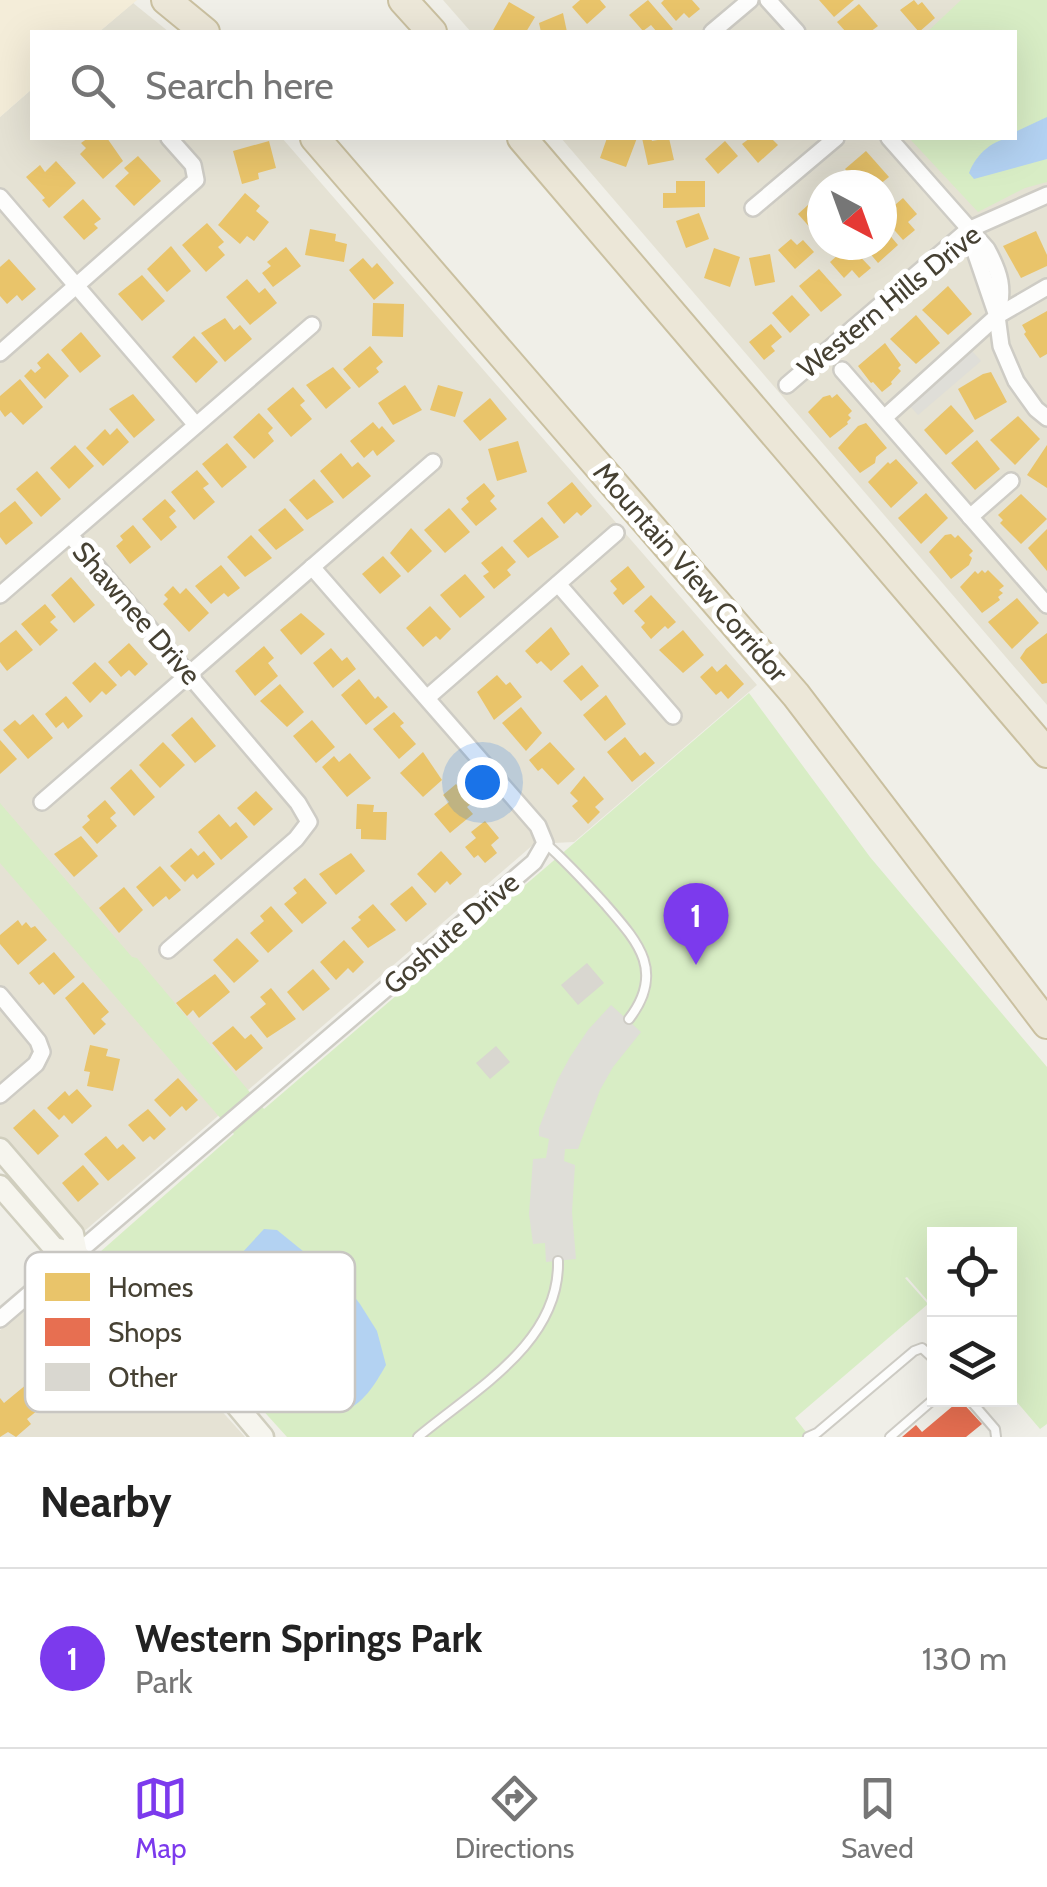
<!DOCTYPE html>
<html lang="en">
<head>
<meta charset="utf-8">
<style>
  body { margin:0; font-family:Cabin,sans-serif; background:#f2f2f2; color:#222 }
  .controls { position:absolute; right:30px; bottom:30px; display:grid; overflow:hidden; border-radius:0px; box-shadow:0 10px 40px #0002 }
  .controls button { width:90px; height:90px; display:grid; place-items:center; padding:0; border:0; border-bottom:2px solid #e0e0e0; background:#fff; color:#222; font:50px sans-serif }
  .compass { position:absolute; left:807px; top:170px; width:90px; height:90px; border-radius:50%; background:#fff; box-shadow:0 10px 40px #0002; rotate:139deg }
  .you { position:absolute; left:482px; top:782px; width:35px; height:35px; margin:-25px; border:8px solid #fff; border-radius:50%; background:#1a73e8; box-shadow:0 0 0 15px #1a73e833 }
  .badge { display:grid; place-items:center; width:65px; height:65px; border-radius:50%; background:#7c3aed; color:#fff; font-size:32px; font-weight:700 }
  .pin { position:absolute; translate:-50% -82px; filter:drop-shadow(0 2px 5px #0008) }
  .pin::after { content:''; position:absolute; top:52px; width:35px; height:30px; background:inherit; clip-path:polygon(0 0,100% 0,50% 100%) }
  .list { margin:0; padding:0; list-style:none }
  h2 { display:flex; justify-content:space-between; align-items:center; height:130px; margin:0; padding:0 40px; font-size:42px }
  h2 small { font-size:32px; font-weight:400; color:#767676 }
  .list li { display:grid; grid-template-columns:65px 1fr auto; gap:30px; align-items:center; box-sizing:border-box; height:180px; padding:0 40px; border-top:2px solid #e0e0e0 }
  .list b { display:block; font-size:38px; white-space:nowrap }
  .list p { margin:0; font-size:32px; white-space:nowrap; color:#767676 }
  .list em { font-size:32px; font-style:normal; color:#767676 }
  .icon { flex:none; width:55px; height:55px; fill:none; stroke:currentColor; stroke-width:2; stroke-linecap:round; stroke-linejoin:round }
  .map { position:relative; flex:none; width:1047px; height:1437px; overflow:hidden }
  .search { position:absolute; background:#fff; box-shadow:0 10px 40px #0002; left:30px; right:30px; top:30px; height:110px; display:flex; align-items:center; gap:25px; box-sizing:border-box; padding:0 35px; border-radius:0px; color:#767676; font-size:38px }
  .sheet { height:310px; background:#fff }
  nav { display:flex; justify-content:space-around; align-items:center; box-sizing:border-box; height:140px; border-top:2px solid #e0e0e0; background:#fff; font-size:28px; color:#767676 }
  nav a { display:grid; justify-items:center; gap:5px }
  nav .on { color:#7c3aed }
  .map>svg:first-child { display:block }
  .residential { fill:#e5e2d4; fill-rule:evenodd }
  .commercial { fill:#f4edd9 }
  .green { fill:#d8edc5 }
  .parking { fill:#dfded8 }
  .water { fill:#b3d2f2 }
  .homes { fill:#e9c46a }
  .shops { fill:#e76f51 }
  .building { fill:#d9d7d0 }
  .lines { fill:none; stroke-linecap:round; stroke-linejoin:round }
  .lane-casing { stroke:#ceccc5; stroke-width:12 }
  .street-casing { stroke:#ceccc5; stroke-width:20 }
  .secondary-casing { stroke:#d0cebe; stroke-width:25 }
  .highway-casing { stroke:#cac0a0; stroke-width:32 }
  .lane { stroke:#fdfdfc; stroke-width:8 }
  .street { stroke:#fdfdfc; stroke-width:15 }
  .secondary { stroke:#f6f5ee; stroke-width:20 }
  .highway { stroke:#ece7d8; stroke-width:28 }
  .labels { text-anchor:middle; dominant-baseline:central; stroke-width:10; stroke-linejoin:round; paint-order:stroke }
  .street-label { font-size:28px; fill:#464133; stroke:#fff }
  .key { fill:#fff; stroke:#c8c6c2; stroke-width:2.5 }
  .key-label { font-size:28px; fill:#464133 }
</style>
</head>
<body>
<div class="map">
<svg width="1047" height="1437" viewBox="0 0 1047 1437">
  <rect width="100%" height="100%" fill="#f0efe8"/>
  <g class="residential">
    <path d="M443,0H1047V705L561,138H1014V32H471ZM822,185H882V245H822Z"/>
    <polygon points="133,3 169,32 99,32"/>
    <polygon points="32,89 32,138 282,138 757,685 574,842 534,844 81,1234 0,1140 0,117"/>
    <polygon points="65,1279 79,1282 118,1318 174,1358 245,1437 0,1437 0,1330"/>
  </g>
  <polygon class="commercial" points="0,0 137,0 99,32 32,32 32,89 0,117"/>
  <g class="green">
    <polygon points="961,0 1047,0 1047,182 1025,188 978,212 909,138 1014,138 1014,32 927,32"/>
    <polygon points="749,693 870,857 1047,1067 1047,1424 1040,1429 1010,1394 1010,1234 934,1234 934,1308 907,1277 905,1278 928,1304 795,1418 810,1437 287,1437 204,1345 100,1252 234,1134 0,863 0,803 132,957 137,958 264,1109"/>
  </g>
  <g class="parking">
    <polygon points="972,351 981,361 918,415 909,405"/>
    <polygon points="611,1005 641,1032 613,1067 600,1090 578,1149 565,1149 564,1161 575,1165 572,1212 576,1259 546,1262 545,1243 533,1244 529,1214 533,1159 546,1158 549,1139 539,1136 539,1128 557,1081 570,1057 588,1030"/>
  </g>
  <g class="water">
    <path d="M1047,117V159L974,179L969,173C976,154 994,138 1014,138L1015,132Z"/>
    <path d="M264,1229L277,1230L346,1286L360,1304L377,1331L386,1365C374,1386 364,1403 341,1413L229,1279V1267Z"/>
  </g>
  <g class="homes">
    <polygon points="580,0 600,0 606,7 587,24 572,7"/>
    <polygon points="648,0 673,29 669,32 657,32 651,25 643,31 629,15"/>
    <polygon points="664,0 692,0 700,9 689,18 684,13 676,21 661,3"/>
    <polygon points="819,0 854,0 834,17"/>
    <polygon points="914,0 918,5 922,2 935,18 919,32 900,10"/>
    <polygon points="509,2 535,17 526,32 492,32"/>
    <polygon points="859,4 878,26 870,32 846,32 837,22"/>
    <polygon points="563,13 567,32 541,32 539,23"/>
    <polygon points="88,138 107,138 123,161 103,179 80,154 86,148 81,143"/>
    <polygon points="607,138 620,140 621,138 637,138 626,167 600,158"/>
    <polygon points="642,138 651,138 652,141 669,138 674,160 648,165"/>
    <polygon points="750,138 771,138 778,145 758,163 742,144"/>
    <polygon points="269,141 276,168 258,173 259,179 242,184 233,151"/>
    <polygon points="725,141 738,156 718,174 705,159"/>
    <polygon points="866,151 889,177 879,185 859,185 845,169"/>
    <polygon points="138,156 161,181 134,206 115,186 129,173 124,168"/>
    <polygon points="56,161 76,183 49,208 42,200 45,198 26,177 40,165 45,172"/>
    <polygon points="676,181 705,181 705,207 663,208 663,193 676,193"/>
    <polygon points="245,193 260,206 256,211 269,222 254,241 247,236 240,244 218,225"/>
    <polygon points="818,196 822,201 822,225 814,232 798,214"/>
    <polygon points="903,198 917,214 908,222 915,230 903,240 882,216"/>
    <polygon points="83,199 101,219 94,224 98,228 84,240 63,217"/>
    <polygon points="699,213 709,239 686,248 676,221"/>
    <polygon points="207,223 224,242 218,247 225,255 206,272 182,245"/>
    <polygon points="882,226 898,245 878,263 863,245 882,245"/>
    <polygon points="310,229 336,234 335,241 347,244 344,262 305,255"/>
    <polygon points="1036,231 1047,255 1047,266 1021,278 1003,246"/>
    <polygon points="791,239 797,245 803,240 814,252 795,269 778,250"/>
    <polygon points="849,245 871,268 859,278 852,270 844,278 830,262"/>
    <polygon points="171,246 191,271 167,292 147,269"/>
    <polygon points="286,247 301,266 273,287 262,273 271,266 267,262"/>
    <polygon points="714,248 740,257 730,287 704,278"/>
    <polygon points="770,254 775,282 755,286 749,258"/>
    <polygon points="363,258 372,268 377,263 394,283 374,300 349,270"/>
    <polygon points="9,259 36,289 22,301 17,295 7,304 0,296 0,267"/>
    <polygon points="819,269 842,295 821,312 799,286"/>
    <polygon points="142,275 165,301 142,321 118,294"/>
    <polygon points="247,279 259,293 265,288 277,303 250,325 226,297"/>
    <polygon points="948,286 972,314 948,335 922,310"/>
    <polygon points="792,295 810,315 790,333 772,313"/>
    <polygon points="373,303 404,304 403,337 372,336"/>
    <polygon points="1047,311 1047,354 1040,358 1024,334 1026,332 1022,325"/>
    <polygon points="916,315 940,343 916,364 890,339"/>
    <polygon points="225,318 234,330 240,325 252,339 225,362 201,333"/>
    <polygon points="771,324 782,337 771,346 775,351 764,360 749,342"/>
    <polygon points="81,332 101,356 80,373 61,350"/>
    <polygon points="194,336 218,362 196,383 172,357"/>
    <polygon points="885,343 901,365 898,368 901,371 891,382 892,384 882,392 873,382 871,383 858,366"/>
    <polygon points="370,346 383,362 376,368 379,372 359,388 343,369"/>
    <polygon points="48,353 69,376 45,399 24,376 31,369 35,373 41,368 37,363"/>
    <polygon points="333,367 351,388 326,409 306,385"/>
    <polygon points="991,372 1007,402 975,420 958,389 983,374"/>
    <polygon points="20,379 43,407 23,425 11,412 5,417 0,410 0,396"/>
    <polygon points="405,385 422,410 393,425 378,403"/>
    <polygon points="438,385 463,392 455,417 430,410"/>
    <polygon points="293,387 305,401 300,405 312,419 291,437 267,409"/>
    <polygon points="133,394 155,420 134,438 109,409"/>
    <polygon points="837,394 852,411 848,415 851,418 847,422 848,424 830,438 808,412 823,397 830,395 832,398"/>
    <polygon points="490,398 507,419 480,441 463,421"/>
    <polygon points="951,405 974,431 946,455 924,430"/>
    <polygon points="259,413 273,428 268,433 274,441 254,459 233,437"/>
    <polygon points="1018,416 1040,439 1015,465 990,440"/>
    <polygon points="373,422 379,429 382,426 395,441 377,456 373,450 364,458 350,441"/>
    <polygon points="866,423 887,448 876,457 875,463 860,473 838,448 858,426"/>
    <polygon points="117,428 129,442 103,466 86,448 105,429 110,435"/>
    <polygon points="977,440 1000,469 975,490 951,463"/>
    <polygon points="518,441 527,472 497,481 488,449"/>
    <polygon points="227,443 247,467 222,488 202,464"/>
    <polygon points="75,445 94,466 69,489 50,468"/>
    <polygon points="1047,445 1047,488 1027,475"/>
    <polygon points="341,453 352,467 358,462 371,476 343,499 320,471"/>
    <polygon points="896,459 918,483 891,508 868,482 888,462 890,464"/>
    <polygon points="197,470 209,484 203,488 215,502 194,520 171,492"/>
    <polygon points="37,471 61,499 41,517 16,489"/>
    <polygon points="314,479 334,502 307,520 289,500"/>
    <polygon points="572,482 592,506 581,516 577,512 564,524 547,503"/>
    <polygon points="484,483 495,496 490,501 497,509 476,526 461,509 469,502 466,498"/>
    <polygon points="926,493 948,518 921,544 898,518"/>
    <polygon points="1021,494 1047,519 1021,544 1000,523 1003,520 998,515"/>
    <polygon points="165,499 176,511 169,517 177,527 161,541 142,519"/>
    <polygon points="15,501 33,523 6,545 0,537 0,513"/>
    <polygon points="285,508 304,530 276,550 258,530"/>
    <polygon points="449,508 470,532 445,553 424,530"/>
    <polygon points="542,517 559,537 528,558 513,541"/>
    <polygon points="133,525 151,547 130,564 116,546 123,540 120,536"/>
    <polygon points="411,528 432,551 408,573 390,553"/>
    <polygon points="1047,529 1047,571 1028,548"/>
    <polygon points="951,534 955,538 958,535 973,551 969,555 972,558 969,565 951,579 929,552 945,535"/>
    <polygon points="251,535 272,558 245,577 227,557"/>
    <polygon points="502,546 516,562 507,570 511,575 494,589 483,576 489,572 481,563"/>
    <polygon points="383,556 401,576 380,594 362,574"/>
    <polygon points="221,565 240,588 228,597 224,593 211,604 195,586"/>
    <polygon points="628,566 645,587 623,605 613,593 617,589 610,581"/>
    <polygon points="982,570 985,573 988,570 1004,586 999,590 1003,593 998,597 1000,600 982,613 960,587 975,571 978,574"/>
    <polygon points="465,574 485,597 460,618 440,595"/>
    <polygon points="71,577 95,605 74,623 51,595"/>
    <polygon points="173,586 180,594 186,588 209,613 189,632 163,604 168,599 164,595"/>
    <polygon points="651,595 676,622 668,629 665,626 651,639 641,627 645,623 634,611"/>
    <polygon points="1017,598 1039,623 1012,649 988,622"/>
    <polygon points="45,604 56,617 50,622 58,630 40,646 21,624"/>
    <polygon points="430,606 451,629 440,640 436,636 423,647 406,628"/>
    <polygon points="301,613 325,634 301,655 280,630"/>
    <polygon points="551,627 570,654 551,671 541,661 537,664 525,651"/>
    <polygon points="16,630 33,650 7,671 0,662 0,643"/>
    <polygon points="683,630 704,655 683,673 659,650"/>
    <polygon points="1047,633 1047,683 1042,684 1020,658 1026,649"/>
    <polygon points="129,643 148,664 135,676 129,670 121,677 108,662"/>
    <polygon points="264,646 274,658 268,663 278,676 255,696 235,671"/>
    <polygon points="331,648 342,661 347,657 356,669 333,688 313,663"/>
    <polygon points="95,662 117,685 106,695 102,691 90,703 72,683"/>
    <polygon points="726,664 744,684 728,699 721,691 716,695 700,677 712,666 717,672"/>
    <polygon points="582,665 599,686 581,701 563,681"/>
    <polygon points="497,675 506,685 510,682 522,697 494,720 477,692"/>
    <polygon points="359,679 375,699 378,696 388,707 366,725 341,695"/>
    <polygon points="280,684 304,712 287,727 260,701"/>
    <polygon points="606,695 626,724 605,741 583,715"/>
    <polygon points="66,696 83,716 68,729 63,722 56,728 45,714"/>
    <polygon points="521,707 542,733 526,751 502,723"/>
    <polygon points="394,712 404,723 400,726 416,744 399,759 373,729"/>
    <polygon points="33,714 53,738 28,759 3,730 15,720 20,725"/>
    <polygon points="192,717 216,746 195,763 171,735"/>
    <polygon points="312,720 335,747 316,763 293,736"/>
    <polygon points="625,737 640,756 645,752 655,763 632,782 607,752"/>
    <polygon points="0,740 17,759 0,774"/>
    <polygon points="163,742 185,765 160,788 139,765"/>
    <polygon points="550,742 575,769 558,785 542,768 538,771 529,760"/>
    <polygon points="423,752 442,780 423,797 400,773"/>
    <polygon points="350,753 371,778 347,797 322,767 334,756 339,762"/>
    <polygon points="131,769 155,797 134,816 110,788"/>
    <polygon points="584,776 604,799 595,807 600,812 588,824 572,806 578,801 570,793"/>
    <polygon points="456,784 472,803 467,807 473,814 450,833 434,814 449,802 443,795"/>
    <polygon points="256,791 273,809 254,826 237,808"/>
    <polygon points="105,800 116,813 110,818 117,826 97,844 82,827 90,820 87,816"/>
    <polygon points="357,804 374,805 373,812 387,812 386,840 361,839 361,829 356,829"/>
    <polygon points="219,814 230,827 236,822 248,837 221,860 198,832"/>
    <polygon points="485,821 499,838 491,845 497,853 485,863 478,855 474,858 465,847 476,838 471,832"/>
    <polygon points="81,836 98,856 74,877 54,854"/>
    <polygon points="191,848 198,856 204,851 215,864 197,879 193,874 185,882 170,866"/>
    <polygon points="441,851 462,874 450,885 447,881 435,893 417,874"/>
    <polygon points="351,853 365,871 336,895 319,874"/>
    <polygon points="160,866 181,890 169,900 166,896 153,907 136,887"/>
    <polygon points="305,878 327,903 302,924 284,904 297,893 293,888"/>
    <polygon points="412,886 427,904 406,922 390,904"/>
    <polygon points="124,887 143,910 119,933 99,908"/>
    <polygon points="373,904 396,930 368,948 351,928 361,920 358,917"/>
    <polygon points="271,906 293,931 268,953 250,933 264,921 260,916"/>
    <polygon points="18,920 22,926 26,922 31,928 35,926 47,940 18,965 0,944 0,935"/>
    <polygon points="237,938 259,961 234,983 213,960"/>
    <polygon points="344,940 364,962 353,973 348,968 336,980 320,962"/>
    <polygon points="54,952 75,977 54,995 43,982 39,985 29,973"/>
    <polygon points="313,969 330,989 303,1011 287,992"/>
    <polygon points="215,974 230,992 199,1018 193,1010 187,1016 176,1003"/>
    <polygon points="83,982 109,1012 101,1019 106,1024 94,1035 65,998"/>
    <polygon points="271,988 296,1019 267,1038 250,1017 266,1004 260,997"/>
    <polygon points="233,1026 245,1039 251,1034 263,1048 236,1071 212,1043"/>
    <polygon points="90,1045 108,1049 106,1056 120,1059 113,1091 87,1086 90,1072 84,1071"/>
    <polygon points="178,1078 198,1100 186,1111 182,1106 170,1117 154,1100"/>
    <polygon points="77,1089 92,1106 72,1124 64,1115 59,1120 47,1108 65,1091 69,1096"/>
    <polygon points="34,1109 59,1136 38,1155 13,1128"/>
    <polygon points="148,1109 166,1129 154,1140 150,1136 143,1142 128,1125"/>
    <polygon points="106,1136 117,1149 123,1144 136,1158 108,1181 84,1154"/>
    <polygon points="83,1165 99,1184 78,1202 62,1183"/>
    <polygon points="27,1384 44,1405 27,1419 31,1424 16,1437 8,1432 0,1437 0,1398 4,1403"/>
  </g>
  <polygon class="shops" points="960,1400 982,1424 966,1437 902,1437 916,1425 922,1432"/>
  <g class="building">
    <polygon points="587,963 604,983 578,1005 561,985"/>
    <polygon points="496,1046 510,1062 490,1079 476,1063"/>
  </g>
  <g class="lines">
    <defs>
      <g id="lane">
        <path d="M545,843C567,862 586,883 605,904C637,941 666,971 629,1019"/>
        <polyline points="970,1400 995,1429 996,1437"/>
        <path d="M418,1437C474,1390 560,1343 558,1261"/>
        <polyline points="808,1437 817,1433 914,1351 922,1348 934,1359"/>
        <polyline points="890,1437 934,1399"/>
      </g>
      <g id="street">
        <polyline points="768,0 797,32"/>
        <polyline points="712,32 750,0"/>
        <path d="M889,138L987,249C1000,273 1005,289 997,316"/>
        <polyline points="0,197 196,425"/>
        <polyline points="753,208 836,138"/>
        <polyline points="969,234 997,316 1001,346 1016,381 1036,409 1047,418"/>
        <polyline points="0,353 196,180 193,165 169,138"/>
        <polyline points="842,370 1047,605"/>
        <polyline points="787,385 968,230 1047,195"/>
        <polyline points="884,418 997,316 1047,287"/>
        <polyline points="970,517 1011,481"/>
        <polyline points="70,535 298,803 309,822 296,839 168,950"/>
        <polyline points="558,584 673,716"/>
        <polyline points="0,595 312,325"/>
        <polyline points="428,697 616,533"/>
        <polyline points="42,802 433,462"/>
        <polyline points="0,995 38,1041 42,1052 36,1064 0,1095"/>
        <polyline points="0,1319 534,862 545,843 538,826 312,567"/>
      </g>
      <g id="secondary">
        <polyline points="0,1149 73,1234 77,1254"/>
        <polyline points="0,1186 54,1248 77,1254 142,1317 176,1340 211,1375 263,1437"/>
      </g>
      <g id="highway">
        <polyline points="166,0 205,32"/>
        <polyline points="403,0 432,32"/>
        <polyline points="315,138 796,695 1047,1024"/>
        <polyline points="522,138 1047,753"/>
      </g>
    </defs>
    <use href="#lane" class="lane-casing"/>
    <use href="#street" class="street-casing"/>
    <use href="#secondary" class="secondary-casing"/>
    <use href="#highway" class="highway-casing"/>
    <use href="#lane" class="lane"/>
    <use href="#street" class="street"/>
    <use href="#secondary" class="secondary"/>
    <use href="#highway" class="highway"/>
  </g>
  <g class="labels">
    <g class="street-label">
      <text transform="translate(889 301) rotate(-39)">Western Hills Drive</text>
      <text transform="translate(691 572) rotate(49)">Mountain View Corridor</text>
      <text transform="translate(137 613) rotate(49)">Shawnee Drive</text>
      <text transform="translate(451 933) rotate(-41)">Goshute Drive</text>
    </g>
  </g>
  <rect x="25" y="1252" width="330" height="160" rx="15" class="key"/>
  <rect x="45" y="1273" width="45" height="28" fill="#e9c46a"/>
  <rect x="45" y="1318" width="45" height="28" fill="#e76f51"/>
  <rect x="45" y="1363" width="45" height="28" fill="#d9d7d0"/>
  <g class="key-label">
    <text x="108" y="1297">Homes</text>
    <text x="108" y="1342">Shops</text>
    <text x="108" y="1387">Other</text>
  </g>
</svg>
<div class="controls">
<button><svg class="icon" aria-label="locate" viewBox="0 0 24 24"><circle cx="12" cy="12" r="6"/><path d="M12 2v4M12 18v4M2 12h4M18 12h4"/></svg></button>
<button><svg class="icon" aria-label="layers" viewBox="0 0 24 24"><path d="M12 4l9 5-9 5-9-5zM3 14l9 5 9-5"/></svg></button>
</div>
<svg class="compass" viewBox="-18 -18 36 36"><path d="M0-13l5 13h-10z" fill="#e53935"/><path d="M0 13l5-13h-10z" fill="#767676"/></svg>
<div class="you"></div>
<div class="pin badge" style="left:696px;top:965px">1</div>
<div class="search"><svg class="icon" aria-label="search" viewBox="0 0 24 24"><circle cx="10" cy="10" r="6"/><path d="M15 15l6 6"/></svg>Search here</div>
</div>
<section class="sheet">
<h2>Nearby<small></small></h2>
<ul class="list">
<li><span class="badge">1</span><div><b>Western Springs Park</b><p>Park</p></div><em>130 m</em></li>
</ul>
</section>
<nav>
<a class="on"><svg class="icon" aria-label="map" viewBox="0 0 24 24"><path d="M3 6l6-2 6 2 6-2v14l-6 2-6-2-6 2zM9 4v14M15 6v14"/></svg>Map</a>
<a><svg class="icon" aria-label="directions" viewBox="0 0 24 24"><path d="M12 3l9 9-9 9-9-9zM9 14v-3h6M13 9l2 2-2 2"/></svg>Directions</a>
<a><svg class="icon" aria-label="saved" viewBox="0 0 24 24"><path d="M7 4h10v16l-5-4-5 4z"/></svg>Saved</a>
</nav>
</body>
</html>
